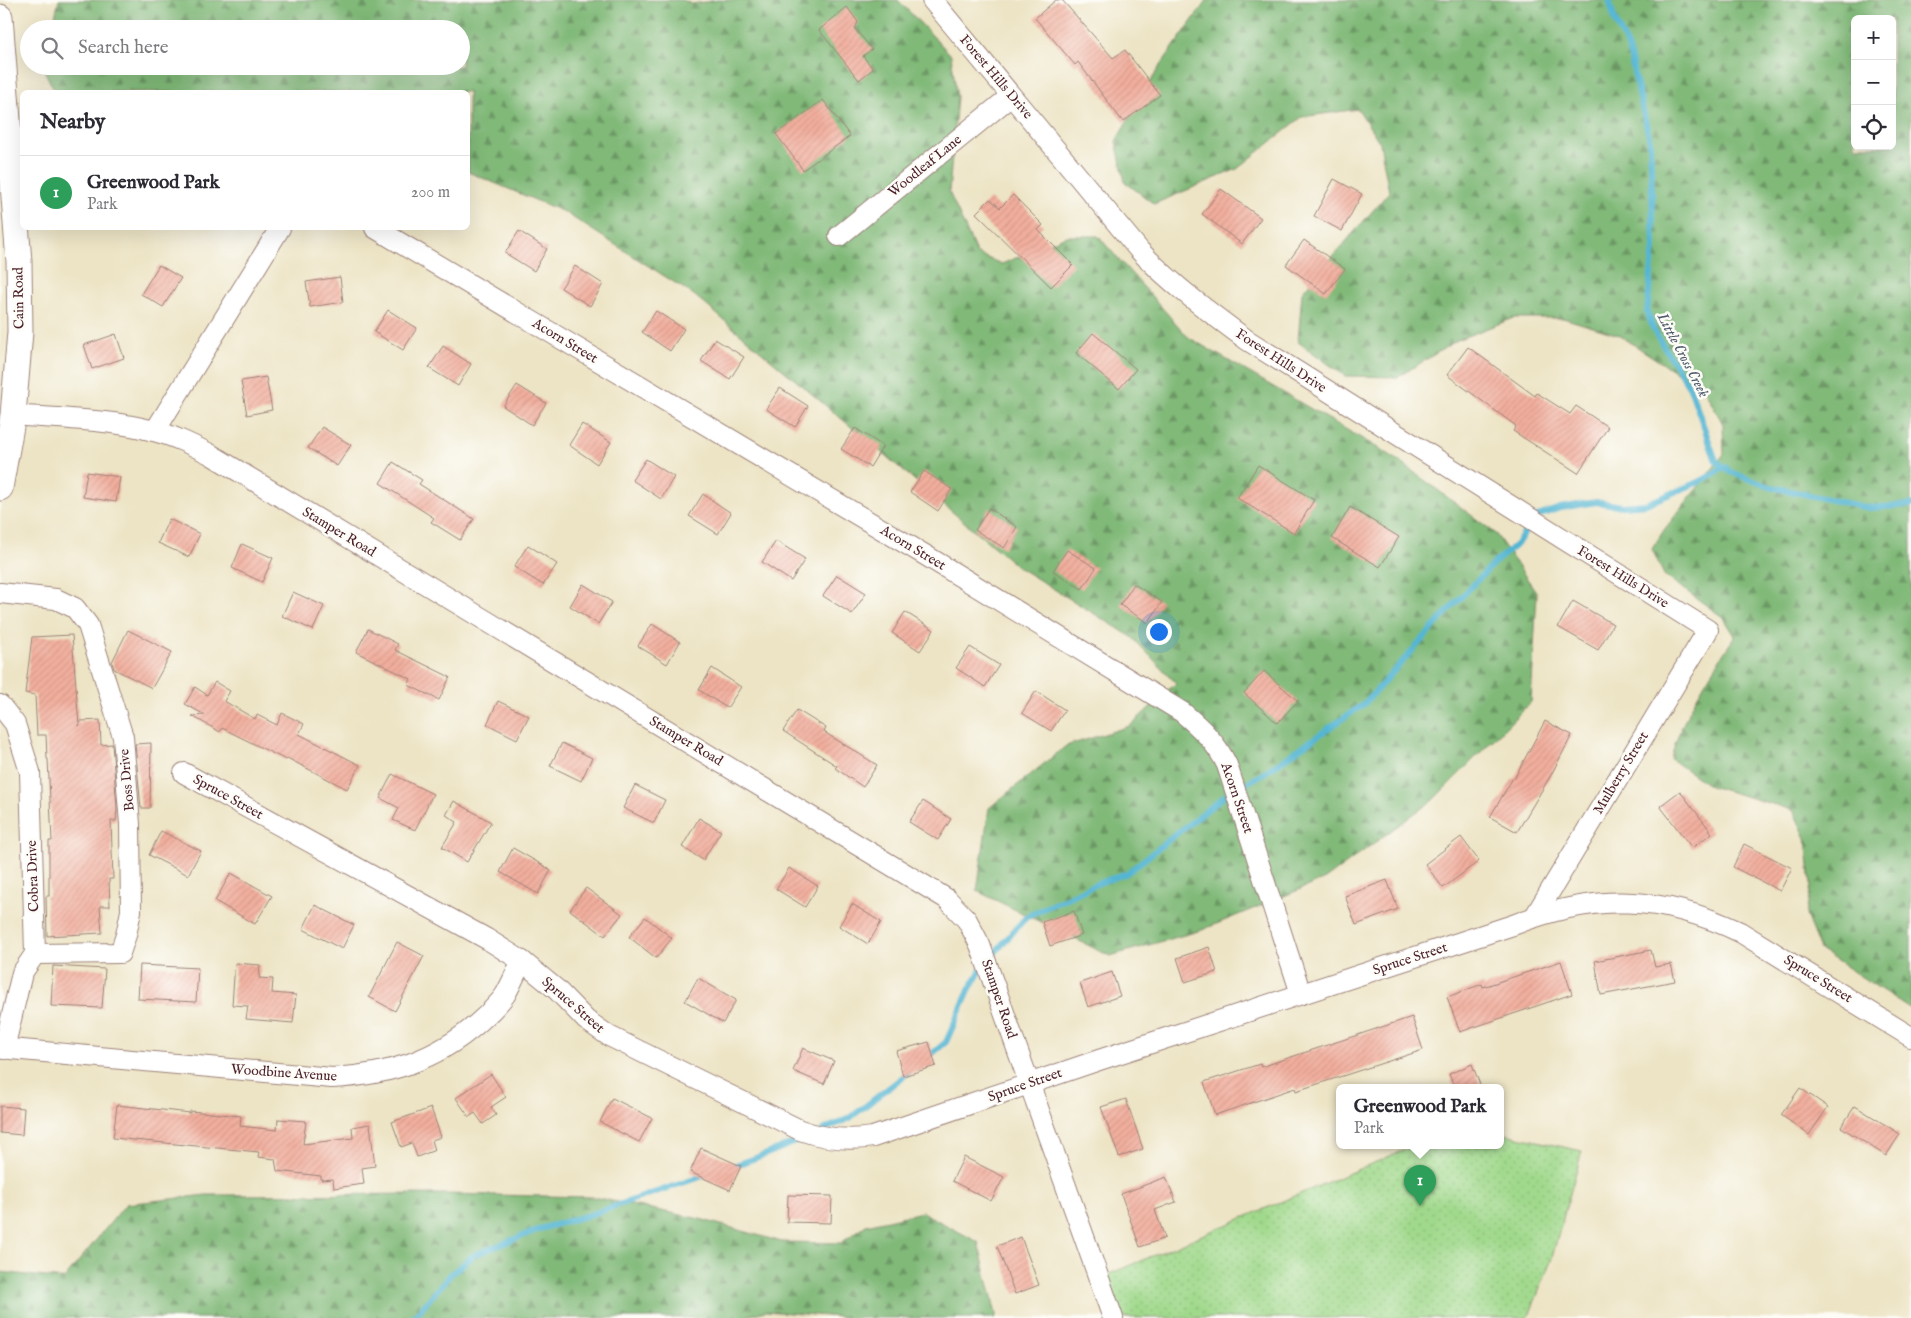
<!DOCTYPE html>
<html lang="en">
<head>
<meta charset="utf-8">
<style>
  body { margin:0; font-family:"IM FELL English",serif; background:#f7f7f7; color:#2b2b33 }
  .controls { position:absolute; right:15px; top:15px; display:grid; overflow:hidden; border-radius:8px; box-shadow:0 5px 20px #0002 }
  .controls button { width:45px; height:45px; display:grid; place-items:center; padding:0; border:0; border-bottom:1px solid #e1e1e2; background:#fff; color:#2b2b33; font:25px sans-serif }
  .you { position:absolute; left:1158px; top:631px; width:18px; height:18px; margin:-12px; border:4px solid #fff; border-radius:50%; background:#1a73e8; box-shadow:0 0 0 8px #1a73e833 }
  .badge { display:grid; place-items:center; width:32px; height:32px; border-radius:50%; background:#1f6fb2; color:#fff; font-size:16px; font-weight:700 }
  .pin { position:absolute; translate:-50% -41px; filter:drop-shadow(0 1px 2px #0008) }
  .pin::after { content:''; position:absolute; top:26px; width:18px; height:15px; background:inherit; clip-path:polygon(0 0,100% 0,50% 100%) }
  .popup { position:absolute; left:1336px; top:1084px; width:168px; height:65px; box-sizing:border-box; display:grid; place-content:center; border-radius:8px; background:#fff; filter:drop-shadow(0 1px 4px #0005); font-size:16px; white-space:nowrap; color:#7c7c81 }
  .popup b { font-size:19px; color:#2b2b33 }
  .popup::after { content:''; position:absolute; left:50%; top:100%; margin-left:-10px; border:10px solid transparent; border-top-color:#fff }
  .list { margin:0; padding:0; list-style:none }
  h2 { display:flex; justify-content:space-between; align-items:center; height:65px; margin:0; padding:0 20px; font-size:21px }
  h2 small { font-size:16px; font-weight:400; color:#7c7c81 }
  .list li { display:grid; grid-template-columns:32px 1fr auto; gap:15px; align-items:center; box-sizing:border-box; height:75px; padding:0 20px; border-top:1px solid #e1e1e2 }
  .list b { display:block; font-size:19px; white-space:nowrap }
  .list p { margin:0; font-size:16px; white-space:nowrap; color:#7c7c81 }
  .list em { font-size:16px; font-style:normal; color:#7c7c81 }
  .icon { flex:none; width:28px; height:28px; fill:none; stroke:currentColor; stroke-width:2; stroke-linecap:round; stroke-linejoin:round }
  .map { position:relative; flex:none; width:1911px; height:1318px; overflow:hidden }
  .search { position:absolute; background:#fff; box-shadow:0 5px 20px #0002; left:20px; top:20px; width:450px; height:55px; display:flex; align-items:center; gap:12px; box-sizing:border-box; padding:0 18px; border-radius:28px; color:#7c7c81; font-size:19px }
  .panel { position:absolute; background:#fff; box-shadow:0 5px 20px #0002; left:20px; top:90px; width:450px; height:140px; border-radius:8px }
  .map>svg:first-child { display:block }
  .forest { fill:url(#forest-firs); stroke:#656c52; fill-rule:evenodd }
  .park { fill:url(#park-dots); stroke:#757c5c }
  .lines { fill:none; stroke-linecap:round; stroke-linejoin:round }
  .stream { stroke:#54b6d3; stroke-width:6 }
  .building { fill:url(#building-hatch) }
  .minor-casing { stroke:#9c8278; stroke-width:22 }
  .major-casing { stroke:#9c8278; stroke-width:27 }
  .minor { stroke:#fff; stroke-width:20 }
  .major { stroke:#fff; stroke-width:25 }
  .labels { text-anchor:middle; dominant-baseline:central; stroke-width:5; stroke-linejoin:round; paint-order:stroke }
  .street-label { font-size:14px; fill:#4a1f2b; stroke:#fdfcf7 }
  .water-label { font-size:15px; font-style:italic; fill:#4e5b6e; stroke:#fdfcf7 }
</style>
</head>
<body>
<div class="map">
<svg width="1911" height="1318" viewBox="0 0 1911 1318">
  <defs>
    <pattern id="forest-firs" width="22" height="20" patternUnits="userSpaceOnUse" patternTransform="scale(1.25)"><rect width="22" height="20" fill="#80b978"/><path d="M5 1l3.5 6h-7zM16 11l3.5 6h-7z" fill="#6b9663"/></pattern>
    <pattern id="park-dots" width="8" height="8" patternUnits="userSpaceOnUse" patternTransform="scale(1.25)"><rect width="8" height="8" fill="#a0d98c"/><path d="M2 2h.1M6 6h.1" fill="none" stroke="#8bba79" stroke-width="1.8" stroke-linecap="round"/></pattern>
    <pattern id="building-hatch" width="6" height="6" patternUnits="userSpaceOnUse" patternTransform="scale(1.25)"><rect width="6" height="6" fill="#f2af9e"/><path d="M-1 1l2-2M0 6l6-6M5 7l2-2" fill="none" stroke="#d19688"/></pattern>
  </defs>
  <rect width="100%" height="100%" fill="#fdfcf7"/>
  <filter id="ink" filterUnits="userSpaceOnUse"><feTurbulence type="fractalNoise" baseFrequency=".02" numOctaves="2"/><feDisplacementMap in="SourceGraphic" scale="10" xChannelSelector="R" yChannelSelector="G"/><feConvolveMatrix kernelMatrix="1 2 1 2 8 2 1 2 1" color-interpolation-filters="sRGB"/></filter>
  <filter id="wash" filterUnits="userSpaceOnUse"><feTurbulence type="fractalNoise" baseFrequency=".0096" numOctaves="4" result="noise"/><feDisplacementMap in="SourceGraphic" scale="20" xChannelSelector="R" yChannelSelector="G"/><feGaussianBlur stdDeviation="1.12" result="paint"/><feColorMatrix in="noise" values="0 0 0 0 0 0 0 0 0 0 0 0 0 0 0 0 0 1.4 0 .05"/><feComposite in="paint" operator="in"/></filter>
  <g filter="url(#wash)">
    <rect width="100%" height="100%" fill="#ede4c5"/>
    <g class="forest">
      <polygon points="59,0 683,0 692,4 717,0 898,0 951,55 957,97 949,192 977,254 1002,264 1066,236 1098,236 1188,337 1395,458 1495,533 1537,593 1531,702 1433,800 1325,879 1202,930 1110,956 977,891 989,808 1066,746 1130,726 1176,683 1132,637 1018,567 694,295 564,212 468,172 468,92 55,92 42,66 461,66 461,29 52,29"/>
      <path d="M1207,0H1911V1009L1820,950L1806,915L1811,885L1806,838L1793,810L1710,786L1671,759C1681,716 1711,673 1735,636L1724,618L1664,575L1652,549L1664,530L1724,454L1723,424L1705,391L1619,335L1563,318H1514L1459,339L1398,377L1345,376L1298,342L1302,292L1389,192L1380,143L1358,109L1302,117L1237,169L1154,204L1125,182L1116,141L1160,66ZM1855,19H1892V146H1855Z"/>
      <polygon points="445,1194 593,1197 700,1219 782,1242 841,1243 866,1225 922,1212 978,1242 996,1314 996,1318 852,1318 765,1311 740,1318 0,1318 0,1272 64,1279 126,1204 206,1195"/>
    </g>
    <polygon class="park" points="1500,1133 1582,1151 1551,1261 1528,1318 1123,1318 1107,1275 1416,1145 1500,1145"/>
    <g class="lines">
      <g class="stream">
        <polyline points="1609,0 1615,21 1628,47 1650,141 1654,246 1647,312 1654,331 1690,388 1716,461 1731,472 1767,486 1869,508 1911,505"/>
        <polyline points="927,1058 946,1042 969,990 984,965 1027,916 1099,883 1127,873 1227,794 1261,775 1364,704 1449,610 1494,563 1517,544 1535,517 1560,508 1596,502 1622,506 1646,504 1699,482 1726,467"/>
        <polyline points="823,1130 850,1118 909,1072"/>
        <polyline points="730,1167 764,1155 807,1137"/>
        <polyline points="413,1318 451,1274 474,1255 540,1229 589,1215 709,1174"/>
      </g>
    </g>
    <g id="blocks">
      <g class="building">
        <polygon points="1056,0 1062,0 1113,58 1125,50 1160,95 1123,122 1078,62 1075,65 1035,18"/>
        <polygon points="847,7 858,22 855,29 872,49 863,56 873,69 859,80 819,30"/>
        <polygon points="823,100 850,136 803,170 776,134"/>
        <polygon points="1334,179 1362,194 1342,231 1314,216"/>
        <polygon points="1221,189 1261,218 1242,244 1202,214"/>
        <polygon points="1013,195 1043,225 1038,230 1073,265 1051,287 976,213 990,199 1000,208"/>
        <polygon points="519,231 547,249 534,271 505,253"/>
        <polygon points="1304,240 1345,269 1326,294 1286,265"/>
        <polygon points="159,265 181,278 163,307 141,294"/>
        <polygon points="575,266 603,284 590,306 561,288"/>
        <polygon points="340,277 343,302 310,307 306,282"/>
        <polygon points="388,310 417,328 403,350 374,332"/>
        <polygon points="656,311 684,329 670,351 642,332"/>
        <polygon points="1093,333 1136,369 1119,389 1076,353"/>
        <polygon points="116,334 124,358 92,369 84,345"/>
        <polygon points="715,339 744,357 730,379 701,361"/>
        <polygon points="443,346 471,364 458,386 429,368"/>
        <polygon points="1468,347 1535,396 1537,393 1570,414 1576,406 1608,427 1578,473 1513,431 1516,426 1447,375"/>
        <polygon points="266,377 272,410 247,415 241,381"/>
        <polygon points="517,385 546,403 532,425 503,406"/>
        <polygon points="780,388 808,406 795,427 766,409"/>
        <polygon points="582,424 611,442 597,464 569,445"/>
        <polygon points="322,427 351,445 337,466 308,448"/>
        <polygon points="855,428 883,446 870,467 841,449"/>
        <polygon points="646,459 674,477 661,499 632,480"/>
        <polygon points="393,462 422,480 419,484 474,519 460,540 431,522 434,518 380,483"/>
        <polygon points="1258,465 1314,500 1294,533 1237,498"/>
        <polygon points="924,471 952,489 938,511 910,492"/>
        <polygon points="87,472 120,477 116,502 83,497"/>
        <polygon points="703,494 731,513 718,534 689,516"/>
        <polygon points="1350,507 1399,537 1380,567 1332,538"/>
        <polygon points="989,508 1017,527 1004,548 975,530"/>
        <polygon points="169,519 200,534 189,557 158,543"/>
        <polygon points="776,541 805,559 791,581 762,562"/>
        <polygon points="242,544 273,558 262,582 232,568"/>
        <polygon points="528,545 557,564 543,585 514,567"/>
        <polygon points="1067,550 1096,568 1082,589 1053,571"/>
        <polygon points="837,575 866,593 852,614 823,596"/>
        <polygon points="583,584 612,602 598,624 570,606"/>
        <polygon points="1134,584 1162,602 1148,623 1120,605"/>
        <polygon points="293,592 324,606 313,630 282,616"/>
        <polygon points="1573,601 1613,624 1598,650 1558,627"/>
        <polygon points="905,612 934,630 920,651 892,633"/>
        <polygon points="652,624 680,642 667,664 638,646"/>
        <polygon points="368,629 398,644 395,650 450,677 439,700 408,685 411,679 356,652"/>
        <polygon points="128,630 172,652 152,688 114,669 112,662"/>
        <polygon points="72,635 79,726 81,721 100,720 101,745 112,744 117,808 116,821 111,821 113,879 109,879 110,906 100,906 102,933 47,936 46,896 49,896 49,841 52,841 48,759 47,759 46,735 37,735 35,695 25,693 32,637"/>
        <polygon points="970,647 999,665 985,687 956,668"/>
        <polygon points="712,668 741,687 727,708 699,690"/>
        <polygon points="1264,671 1298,701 1277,723 1244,693"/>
        <polygon points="215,682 230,691 224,701 255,719 257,715 277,725 282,713 304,724 299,734 360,765 347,789 287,758 286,760 222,728 220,732 192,716 205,715 185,704 195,687 207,695"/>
        <polygon points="1036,691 1065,710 1051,731 1022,713"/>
        <polygon points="498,701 529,716 517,739 487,724"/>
        <polygon points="797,710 826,728 824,732 877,765 863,787 835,768 837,766 783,731"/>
        <polygon points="1545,721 1572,735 1551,775 1517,832 1490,817 1513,778 1514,779"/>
        <polygon points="151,743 150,808 141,808 135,744"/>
        <polygon points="562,743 592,758 581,781 550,766"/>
        <polygon points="392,774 433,794 415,830 393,820 399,808 380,798"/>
        <polygon points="635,785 665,800 654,823 623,808"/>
        <polygon points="1680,791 1712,833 1692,848 1660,806"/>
        <polygon points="454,801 491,822 467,862 442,847 457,822 446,815"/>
        <polygon points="923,801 951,819 938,840 909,822"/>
        <polygon points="699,818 721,831 703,860 682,847"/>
        <polygon points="161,831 201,851 188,875 149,855"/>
        <polygon points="1461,837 1479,861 1443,888 1425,864"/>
        <polygon points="1744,844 1792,868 1780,891 1733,867"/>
        <polygon points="513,848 551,870 538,894 500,872"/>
        <polygon points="789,868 818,886 805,907 776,889"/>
        <polygon points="231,873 272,896 255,924 215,901"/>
        <polygon points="1387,880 1398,909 1356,925 1345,896"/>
        <polygon points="586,888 622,914 605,936 570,910"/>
        <polygon points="852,904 881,922 868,944 839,926"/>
        <polygon points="315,905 354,925 342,949 303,929"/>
        <polygon points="1074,911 1082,935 1050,946 1042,922"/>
        <polygon points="645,917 672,938 656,958 629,937"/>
        <polygon points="397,942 424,956 395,1011 369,997"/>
        <polygon points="1209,947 1217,972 1185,982 1177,958"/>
        <polygon points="1651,950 1655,967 1671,964 1675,981 1601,995 1595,961"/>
        <polygon points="1561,961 1572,994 1460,1032 1447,997 1482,984 1483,987"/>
        <polygon points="235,963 260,965 259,978 273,979 272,993 296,995 293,1023 246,1019 248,1006 232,1005"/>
        <polygon points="140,965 198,968 196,1002 138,999"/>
        <polygon points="53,966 105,969 102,1008 51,1006"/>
        <polygon points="1112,972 1120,996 1088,1007 1080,983"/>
        <polygon points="698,978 736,1000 723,1023 685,1001"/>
        <polygon points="1412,1017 1423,1050 1296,1091 1295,1088 1215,1115 1204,1082 1260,1064 1261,1067"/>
        <polygon points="929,1042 936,1066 903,1076 896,1051"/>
        <polygon points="803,1048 834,1061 824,1084 793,1071"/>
        <polygon points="1472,1064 1481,1087 1454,1087 1449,1074"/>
        <polygon points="491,1074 506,1097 491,1107 496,1115 483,1124 475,1113 469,1117 456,1098"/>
        <polygon points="1800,1088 1828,1107 1809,1135 1781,1115"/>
        <polygon points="612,1098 652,1118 639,1142 600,1122"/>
        <polygon points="1126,1099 1143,1149 1119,1157 1101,1107"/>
        <polygon points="117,1105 190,1113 190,1111 241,1116 240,1126 277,1130 278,1119 306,1121 303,1144 353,1138 352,1127 370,1124 375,1166 362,1168 364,1184 334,1188 333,1179 321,1180 321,1176 277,1171 275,1159 258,1157 259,1152 113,1138"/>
        <polygon points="0,1106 24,1108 22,1135 0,1133"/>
        <polygon points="1855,1106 1900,1134 1886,1156 1841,1127"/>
        <polygon points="431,1108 441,1137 432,1140 435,1150 417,1157 412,1143 401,1147 392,1122"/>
        <polygon points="701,1148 741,1166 730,1190 690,1172"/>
        <polygon points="964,1157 1004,1177 991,1201 952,1181"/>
        <polygon points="1166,1177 1176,1202 1155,1210 1165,1238 1140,1247 1121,1194"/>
        <polygon points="788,1195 832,1196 831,1223 787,1222"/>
        <polygon points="1021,1237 1039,1285 1015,1294 997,1246"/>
      </g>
    </g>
  </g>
  <g filter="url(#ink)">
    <use href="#blocks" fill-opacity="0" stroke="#9c8278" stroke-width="1"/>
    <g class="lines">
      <defs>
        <g id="minor">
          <path d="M932,0L1139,250C1171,284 1209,312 1247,340L1708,630L1535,916"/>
          <path d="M375,228L925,555L1182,712C1201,728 1216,742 1227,765L1301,994"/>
          <polyline points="839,236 1011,96"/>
          <path d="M13,415C59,419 109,419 154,431C174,436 192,445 210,454L947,899L967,920L980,945L1113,1318"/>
          <polyline points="155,431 280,228"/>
          <polyline points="0,593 56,599 75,608 88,625 123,737 130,824 131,911 126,935 120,953 35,954"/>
          <polyline points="0,705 15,724 30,772 35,954 22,973 4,1049"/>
          <path d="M184,773L487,939L522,961L556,989L586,1020L609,1036L800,1130C825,1139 847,1141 873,1137L1099,1060L1513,925C1594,893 1662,895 1740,932L1911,1037"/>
          <path d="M0,1048L332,1078C388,1075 435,1061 478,1023C487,1015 498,1005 505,995C511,985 516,972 522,961"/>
        </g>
        <polyline id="major" points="0,17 19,262 20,332 13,415 0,488"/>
      </defs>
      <use href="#minor" class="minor-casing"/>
      <use href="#major" class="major-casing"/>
      <use href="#minor" class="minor"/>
      <use href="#major" class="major"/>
    </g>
  </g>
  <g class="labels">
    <g class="street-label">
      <text transform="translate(996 77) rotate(50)">Forest Hills Drive</text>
      <text transform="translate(925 166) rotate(-39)">Woodleaf Lane</text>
      <text transform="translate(19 298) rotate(-91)">Cain Road</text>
      <text transform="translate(565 341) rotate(31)">Acorn Street</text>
      <text transform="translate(1281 361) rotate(33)">Forest Hills Drive</text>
      <text transform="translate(339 532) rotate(31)">Stamper Road</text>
      <text transform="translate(913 548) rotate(31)">Acorn Street</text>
      <text transform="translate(1623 577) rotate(32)">Forest Hills Drive</text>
      <text transform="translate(686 741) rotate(31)">Stamper Road</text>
      <text transform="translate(1621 773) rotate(-59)">Mulberry Street</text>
      <text transform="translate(127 780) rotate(-95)">Boss Drive</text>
      <text transform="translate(228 797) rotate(29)">Spruce Street</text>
      <text transform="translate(1237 798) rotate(71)">Acorn Street</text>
      <text transform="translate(33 876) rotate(-92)">Cobra Drive</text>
      <text transform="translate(1410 959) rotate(-18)">Spruce Street</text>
      <text transform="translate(1818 979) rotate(32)">Spruce Street</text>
      <text transform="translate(999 999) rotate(71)">Stamper Road</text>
      <text transform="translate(573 1005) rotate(41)">Spruce Street</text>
      <text transform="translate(284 1073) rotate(4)">Woodbine Avenue</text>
      <text transform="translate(1025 1085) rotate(-19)">Spruce Street</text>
    </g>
    <g class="water-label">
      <text transform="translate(1683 355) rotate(62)">Little Cross Creek</text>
    </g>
  </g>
</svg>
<div class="controls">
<button>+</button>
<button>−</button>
<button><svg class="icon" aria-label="locate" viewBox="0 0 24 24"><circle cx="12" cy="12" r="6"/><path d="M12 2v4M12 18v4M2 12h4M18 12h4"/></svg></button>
</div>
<div class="you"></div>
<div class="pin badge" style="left:1420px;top:1206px;background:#2e9e5b">1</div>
<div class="popup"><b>Greenwood Park</b>Park</div>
<div class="search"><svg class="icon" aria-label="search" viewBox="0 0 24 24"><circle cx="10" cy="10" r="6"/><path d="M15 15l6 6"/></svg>Search here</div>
<section class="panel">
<h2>Nearby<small></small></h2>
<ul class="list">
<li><span class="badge" style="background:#2e9e5b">1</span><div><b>Greenwood Park</b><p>Park</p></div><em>200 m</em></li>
</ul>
</section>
</div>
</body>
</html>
